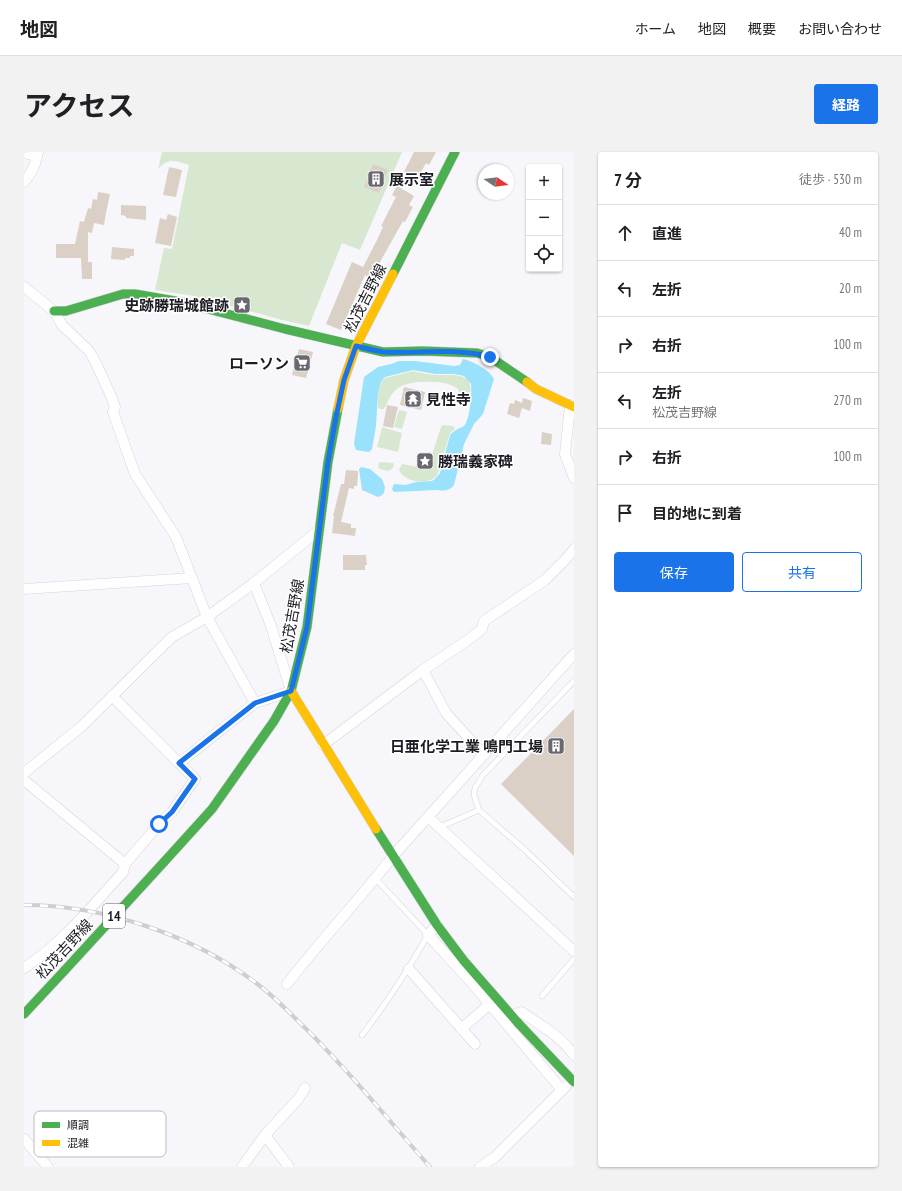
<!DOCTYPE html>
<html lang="ja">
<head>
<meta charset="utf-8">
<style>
  body { margin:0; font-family:"PT Sans Narrow","Noto Sans JP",sans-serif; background:#f2f2f2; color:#202124 }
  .controls { position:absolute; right:12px; top:12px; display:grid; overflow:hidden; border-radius:4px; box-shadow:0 1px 3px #0004 }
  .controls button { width:36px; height:36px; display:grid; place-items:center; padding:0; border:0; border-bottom:1px solid #e0e0e0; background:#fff; color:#202124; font:20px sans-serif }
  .compass { position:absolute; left:454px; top:12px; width:36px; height:36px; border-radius:50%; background:#fff; box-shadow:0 1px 3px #0004; rotate:103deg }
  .stop { position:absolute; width:12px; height:12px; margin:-9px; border:3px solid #1a73e8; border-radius:50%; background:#fff }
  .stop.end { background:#1a73e8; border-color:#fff; box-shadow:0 1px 4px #0008 }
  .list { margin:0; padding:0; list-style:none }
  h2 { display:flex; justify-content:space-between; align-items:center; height:52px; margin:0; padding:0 16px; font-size:17px }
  h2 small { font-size:13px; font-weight:400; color:#757577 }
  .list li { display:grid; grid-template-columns:26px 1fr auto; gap:12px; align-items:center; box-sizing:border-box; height:56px; padding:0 16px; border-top:1px solid #e0e0e0 }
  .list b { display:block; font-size:15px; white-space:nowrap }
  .list p { margin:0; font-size:13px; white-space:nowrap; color:#757577 }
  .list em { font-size:13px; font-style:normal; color:#757577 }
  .actions { display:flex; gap:8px; padding:12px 16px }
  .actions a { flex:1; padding:9px 0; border:1px solid #1a73e8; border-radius:4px; text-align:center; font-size:14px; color:#1a73e8 }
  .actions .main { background:#1a73e8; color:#fff }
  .icon { flex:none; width:22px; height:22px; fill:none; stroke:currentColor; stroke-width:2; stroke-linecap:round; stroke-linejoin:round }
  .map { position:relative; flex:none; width:550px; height:1015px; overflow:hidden; border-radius:4px }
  header { display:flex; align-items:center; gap:24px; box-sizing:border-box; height:56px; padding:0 20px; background:#fff; border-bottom:1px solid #e0e0e0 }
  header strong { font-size:19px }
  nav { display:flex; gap:22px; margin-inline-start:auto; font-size:14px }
  .intro { display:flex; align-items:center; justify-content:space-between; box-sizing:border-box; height:96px; padding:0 24px }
  h1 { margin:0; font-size:28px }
  .button { padding:10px 18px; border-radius:4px; background:#1a73e8; color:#fff; font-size:14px; font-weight:700 }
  main { display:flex; gap:24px; padding:0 24px }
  aside { flex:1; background:#fff; border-radius:4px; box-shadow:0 1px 3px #0004 }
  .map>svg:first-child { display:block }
  .green { fill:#d8e8d0 }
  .water { fill:#9ae2fc }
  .building { fill:#dad0c5 }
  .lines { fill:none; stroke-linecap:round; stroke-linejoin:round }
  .lane-casing { stroke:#d5d3db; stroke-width:6 }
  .street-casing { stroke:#d5d3db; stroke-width:11 }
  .fast-casing { stroke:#d5d3db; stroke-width:10 }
  .slow-casing { stroke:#d5d3db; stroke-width:10 }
  .lane { stroke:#fefefe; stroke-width:5 }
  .street { stroke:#fefefe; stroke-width:10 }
  .fast { stroke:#4caf50; stroke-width:9 }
  .slow { stroke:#ffc107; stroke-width:9 }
  .rail-casing { stroke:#cecdd0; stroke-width:4 }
  .rail { stroke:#fff; stroke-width:2.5; stroke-dasharray:8; stroke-linecap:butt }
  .fast-bridge-casing { stroke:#d5d3db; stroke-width:10; stroke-linecap:butt }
  .fast-bridge { stroke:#4caf50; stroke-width:9 }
  .route { stroke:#1a73e8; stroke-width:5 }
  .labels { text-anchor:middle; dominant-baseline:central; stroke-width:3; stroke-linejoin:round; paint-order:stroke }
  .shield { fill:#fff; stroke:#616066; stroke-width:1 }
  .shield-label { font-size:14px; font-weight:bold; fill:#1d1c25 }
  .poi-label { font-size:15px; font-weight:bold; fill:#1d1c25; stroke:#fff; text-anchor:start }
  .street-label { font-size:15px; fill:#1d1c25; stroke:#fff }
  .key { fill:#fff; stroke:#bbbbbe; stroke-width:1 }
  .key-label { font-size:11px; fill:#1d1c25 }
</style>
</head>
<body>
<header>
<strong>地図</strong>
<nav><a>ホーム</a><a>地図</a><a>概要</a><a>お問い合わせ</a></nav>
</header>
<div class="intro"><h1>アクセス</h1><a class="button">経路</a></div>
<main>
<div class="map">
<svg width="550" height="1015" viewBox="0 0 550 1015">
  <rect width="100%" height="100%" fill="#f6f6fb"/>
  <g class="green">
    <path d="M138,0H378L336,98L318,91L285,174L258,168L170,144L131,138L140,96L148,97L165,13C151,9 145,5 134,17Z"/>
    <path d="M389,219C397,221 406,223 414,223C433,223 452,220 445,247C433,253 438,241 433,236C430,234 427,233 424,232C411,229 384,228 373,237C366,242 364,250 360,257H356L354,256C354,246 353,233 361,226Z"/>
    <polygon points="375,258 383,260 378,277 370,275"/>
    <path d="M419,273L429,274L431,277L426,281L413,324C404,333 381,331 375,318L378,312L400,316L404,315L417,275Z"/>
    <polygon points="358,275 378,281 374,300 353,295"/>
    <polygon points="355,310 369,311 370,313 368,317 364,319 356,317 354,315"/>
  </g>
  <g class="water">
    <path d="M439,207C448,209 466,218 470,227L459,262L450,272L440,292L430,333C426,339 419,339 412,338L370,340L368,337L370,332L382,333L392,330L408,329L412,326L416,321L426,283C430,278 435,277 440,274C446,268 448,241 447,232L440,224L430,222H411L389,218L361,225L357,230L354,241L352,274L348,297L345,300L332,298L330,292L340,225L354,215L367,212L375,209H391L430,214L436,213Z"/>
    <polygon points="337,315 346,317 358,327 361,335 360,341 358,343 354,345 338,338 335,317"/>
  </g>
  <g class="building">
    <polygon points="390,0 412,0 405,13 402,11 393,27 380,20"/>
    <polygon points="349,12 364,18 355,41 340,35"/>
    <polygon points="145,15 158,18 152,45 139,43"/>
    <polygon points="373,34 390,44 385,53 389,55 381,70 379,69 347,126 341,123 317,178 302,172 328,110 339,115 353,88 359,75 357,74 372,45 368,43"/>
    <polygon points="74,40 86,42 82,61 80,73 70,71 68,81 64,80 64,110 68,110 68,127 58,127 57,106 32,106 32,92 51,92 56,69 60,70 64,56 67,57 69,47 73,48"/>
    <polygon points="97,53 122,54 122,68 102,66 102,64 97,63"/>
    <polygon points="144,62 153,65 147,94 131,91 136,66 142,68"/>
    <polygon points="88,95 110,97 110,104 106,104 106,106 101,106 101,108 87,107"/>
    <polygon points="275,197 289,200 282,226 268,223"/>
    <polygon points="380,235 401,240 397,258 376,253"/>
    <polygon points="499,246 508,249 506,259 498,256 495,266 483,262 486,251 490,252 491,248 498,251"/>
    <polygon points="363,253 374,255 369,276 359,274"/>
    <polygon points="518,280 528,282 527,293 517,292"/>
    <polygon points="322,318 334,319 334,324 333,334 330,334 330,337 325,336 317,370 327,372 327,376 332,376 331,384 308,381 310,364 309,364 317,332 320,332"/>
    <polygon points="319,403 342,403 343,413 341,413 341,418 319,418"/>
    <polygon points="550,557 550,704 477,632"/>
  </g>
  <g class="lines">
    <defs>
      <g id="lane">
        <polyline points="550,529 459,623 451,636 450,643 455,658 501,698 550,745"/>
        <polyline points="416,675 455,658"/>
        <polyline points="518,844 550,807"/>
        <path d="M338,883C363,851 384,818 404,783L351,726"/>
      </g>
      <g id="street">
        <polyline points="0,1 13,4 14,0"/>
        <path d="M0,30C7,22 11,15 13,4"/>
        <polyline points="0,135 30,159 38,173 65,199 71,209 87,244 91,255 89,260 111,322 152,385 183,465 231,551"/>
        <polyline points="546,253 541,302 550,326"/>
        <polyline points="0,437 168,426"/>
        <polyline points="399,518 422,561 460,603"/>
        <polyline points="299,593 399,518 444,488 458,477 460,469 521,428 542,407 550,397"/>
        <polyline points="155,611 231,551 267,539 247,474 230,431"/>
        <polyline points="0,621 58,574 148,485 183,465 230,431 295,378"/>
        <polyline points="0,628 101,712"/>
        <polyline points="404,665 550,799"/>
        <polyline points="413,773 404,783 447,830 538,938"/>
        <path d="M0,816C39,791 68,754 99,720L101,712L135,672L148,660L171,627L88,544"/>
        <polyline points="385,817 451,892"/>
        <path d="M263,832C297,788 335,748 369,704L550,502"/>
        <path d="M488,864L497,860C516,872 537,885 550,903"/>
        <polyline points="437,877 466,852"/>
        <polyline points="241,983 265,1015"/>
        <polyline points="0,987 24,1015"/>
        <polyline points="218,1015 241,983 275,946 281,936"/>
        <polyline points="456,1015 471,1005 542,934"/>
      </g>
      <g id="fast">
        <polyline points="369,122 431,0"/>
        <polyline points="30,159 42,159 99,142 111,142 157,150 261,177 359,200 399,199 453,201 466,205 503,230"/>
        <polyline points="352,677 413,773 440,809 495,872"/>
        <polyline points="140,710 188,657 250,569 267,539 283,475 304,310 314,257"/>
        <polyline points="0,862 41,818"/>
      </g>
      <g id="slow">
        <polyline points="503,230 512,237 550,255"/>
        <polyline points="314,257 320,228 332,194 369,122"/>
        <polyline points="267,539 352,677"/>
      </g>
    </defs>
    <use href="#lane" class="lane-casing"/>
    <use href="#street" class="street-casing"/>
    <use href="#fast" class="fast-casing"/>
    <use href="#slow" class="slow-casing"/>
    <use href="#lane" class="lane"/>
    <use href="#street" class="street"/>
    <use href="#fast" class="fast"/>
    <use href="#slow" class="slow"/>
    <defs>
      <path id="rail" d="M0,753C79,753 169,783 232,831C246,841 259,854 272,867C320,913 362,965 406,1015"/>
    </defs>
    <use href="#rail" class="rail-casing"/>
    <use href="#rail" class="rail"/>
    <defs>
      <g id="fast-bridge">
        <polyline points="41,818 140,710"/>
        <polyline points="495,872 550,930"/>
      </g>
    </defs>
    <use href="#fast-bridge" class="fast-bridge-casing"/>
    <use href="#fast-bridge" class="fast-bridge"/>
  </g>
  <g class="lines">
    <path class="route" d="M135,672L148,660L171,627L155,611L231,551L267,539L283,475L304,310L312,265L320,228L332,194C341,196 351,199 360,200C395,202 431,195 466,205"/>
  </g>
  <defs>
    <symbol id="building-square" viewBox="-11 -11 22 22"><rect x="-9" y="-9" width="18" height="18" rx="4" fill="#696870" stroke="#fff"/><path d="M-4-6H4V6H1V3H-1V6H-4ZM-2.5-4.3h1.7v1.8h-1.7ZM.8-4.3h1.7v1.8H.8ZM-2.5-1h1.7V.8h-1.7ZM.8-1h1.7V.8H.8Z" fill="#fff"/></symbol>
    <symbol id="sight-square" viewBox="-11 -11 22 22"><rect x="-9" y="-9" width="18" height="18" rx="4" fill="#696870" stroke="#fff"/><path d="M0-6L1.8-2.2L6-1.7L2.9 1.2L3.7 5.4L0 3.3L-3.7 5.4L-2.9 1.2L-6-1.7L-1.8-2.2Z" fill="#fff"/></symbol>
    <symbol id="supermarket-square" viewBox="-11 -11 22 22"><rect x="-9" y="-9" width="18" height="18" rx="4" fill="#696870" stroke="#fff"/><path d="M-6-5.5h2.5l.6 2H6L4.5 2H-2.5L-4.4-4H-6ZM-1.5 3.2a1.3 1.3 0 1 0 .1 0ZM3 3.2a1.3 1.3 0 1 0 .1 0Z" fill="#fff"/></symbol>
    <symbol id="temple-square" viewBox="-11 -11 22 22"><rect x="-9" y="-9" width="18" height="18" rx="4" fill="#696870" stroke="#fff"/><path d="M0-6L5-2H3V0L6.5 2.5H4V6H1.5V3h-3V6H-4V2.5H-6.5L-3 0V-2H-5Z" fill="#fff"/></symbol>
  </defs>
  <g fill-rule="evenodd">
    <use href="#building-square" x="342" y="17" width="20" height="20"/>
    <use href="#sight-square" x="208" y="143" width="20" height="20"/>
    <use href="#supermarket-square" x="268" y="201" width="20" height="20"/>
    <use href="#temple-square" x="379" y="237" width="20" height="20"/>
    <use href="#sight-square" x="391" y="299" width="20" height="20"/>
    <use href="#building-square" x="522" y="584" width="20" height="20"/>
  </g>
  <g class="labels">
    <rect class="shield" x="79" y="752" width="22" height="24" rx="3"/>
    <g class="shield-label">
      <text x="90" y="764">14</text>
    </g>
    <g class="poi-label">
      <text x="365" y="27">展示室</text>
      <text x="205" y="153" text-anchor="end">史跡勝瑞城館跡</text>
      <text x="265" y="211" text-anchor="end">ローソン</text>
      <text x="402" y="247">見性寺</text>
      <text x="414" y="309">勝瑞義家碑</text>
      <text x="519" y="594" text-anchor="end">日亜化学工業 鳴門工場</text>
    </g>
    <g class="street-label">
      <text transform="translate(341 146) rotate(-63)">松茂吉野線</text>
      <text transform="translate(268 464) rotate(-80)">松茂吉野線</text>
      <text transform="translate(40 797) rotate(-47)">松茂吉野線</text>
    </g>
  </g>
  <rect x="10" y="959" width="132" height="46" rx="6" class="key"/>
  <rect x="18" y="970" width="18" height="6" fill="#4caf50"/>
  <rect x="18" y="988" width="18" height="6" fill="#ffc107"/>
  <g class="key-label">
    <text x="43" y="977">順調</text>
    <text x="43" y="995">混雑</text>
  </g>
</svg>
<div class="controls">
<button>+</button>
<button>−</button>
<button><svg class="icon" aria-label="locate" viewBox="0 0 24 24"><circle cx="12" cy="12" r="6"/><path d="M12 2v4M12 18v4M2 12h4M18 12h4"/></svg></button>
</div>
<svg class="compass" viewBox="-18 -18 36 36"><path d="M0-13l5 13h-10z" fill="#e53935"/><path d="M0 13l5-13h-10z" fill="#757577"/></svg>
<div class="stop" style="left:135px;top:672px"></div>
<div class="stop end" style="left:466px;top:205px"></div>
</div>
<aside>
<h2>7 分<small>徒歩 · 530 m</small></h2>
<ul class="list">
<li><svg class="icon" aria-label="ahead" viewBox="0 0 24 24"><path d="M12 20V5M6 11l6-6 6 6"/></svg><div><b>直進</b></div><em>40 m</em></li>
<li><svg class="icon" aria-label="left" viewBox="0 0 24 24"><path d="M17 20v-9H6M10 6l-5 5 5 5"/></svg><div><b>左折</b></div><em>20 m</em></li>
<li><svg class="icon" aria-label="right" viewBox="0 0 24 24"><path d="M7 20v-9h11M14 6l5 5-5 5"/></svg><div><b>右折</b></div><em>100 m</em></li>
<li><svg class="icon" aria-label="left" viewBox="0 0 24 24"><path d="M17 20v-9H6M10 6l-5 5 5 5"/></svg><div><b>左折</b><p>松茂吉野線</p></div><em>270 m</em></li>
<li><svg class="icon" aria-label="right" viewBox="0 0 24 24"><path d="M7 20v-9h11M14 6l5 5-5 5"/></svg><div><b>右折</b></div><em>100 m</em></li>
<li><svg class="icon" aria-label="arrive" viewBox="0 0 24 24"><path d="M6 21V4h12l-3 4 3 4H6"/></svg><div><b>目的地に到着</b></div></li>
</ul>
<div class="actions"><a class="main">保存</a><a>共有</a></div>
</aside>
</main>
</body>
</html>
